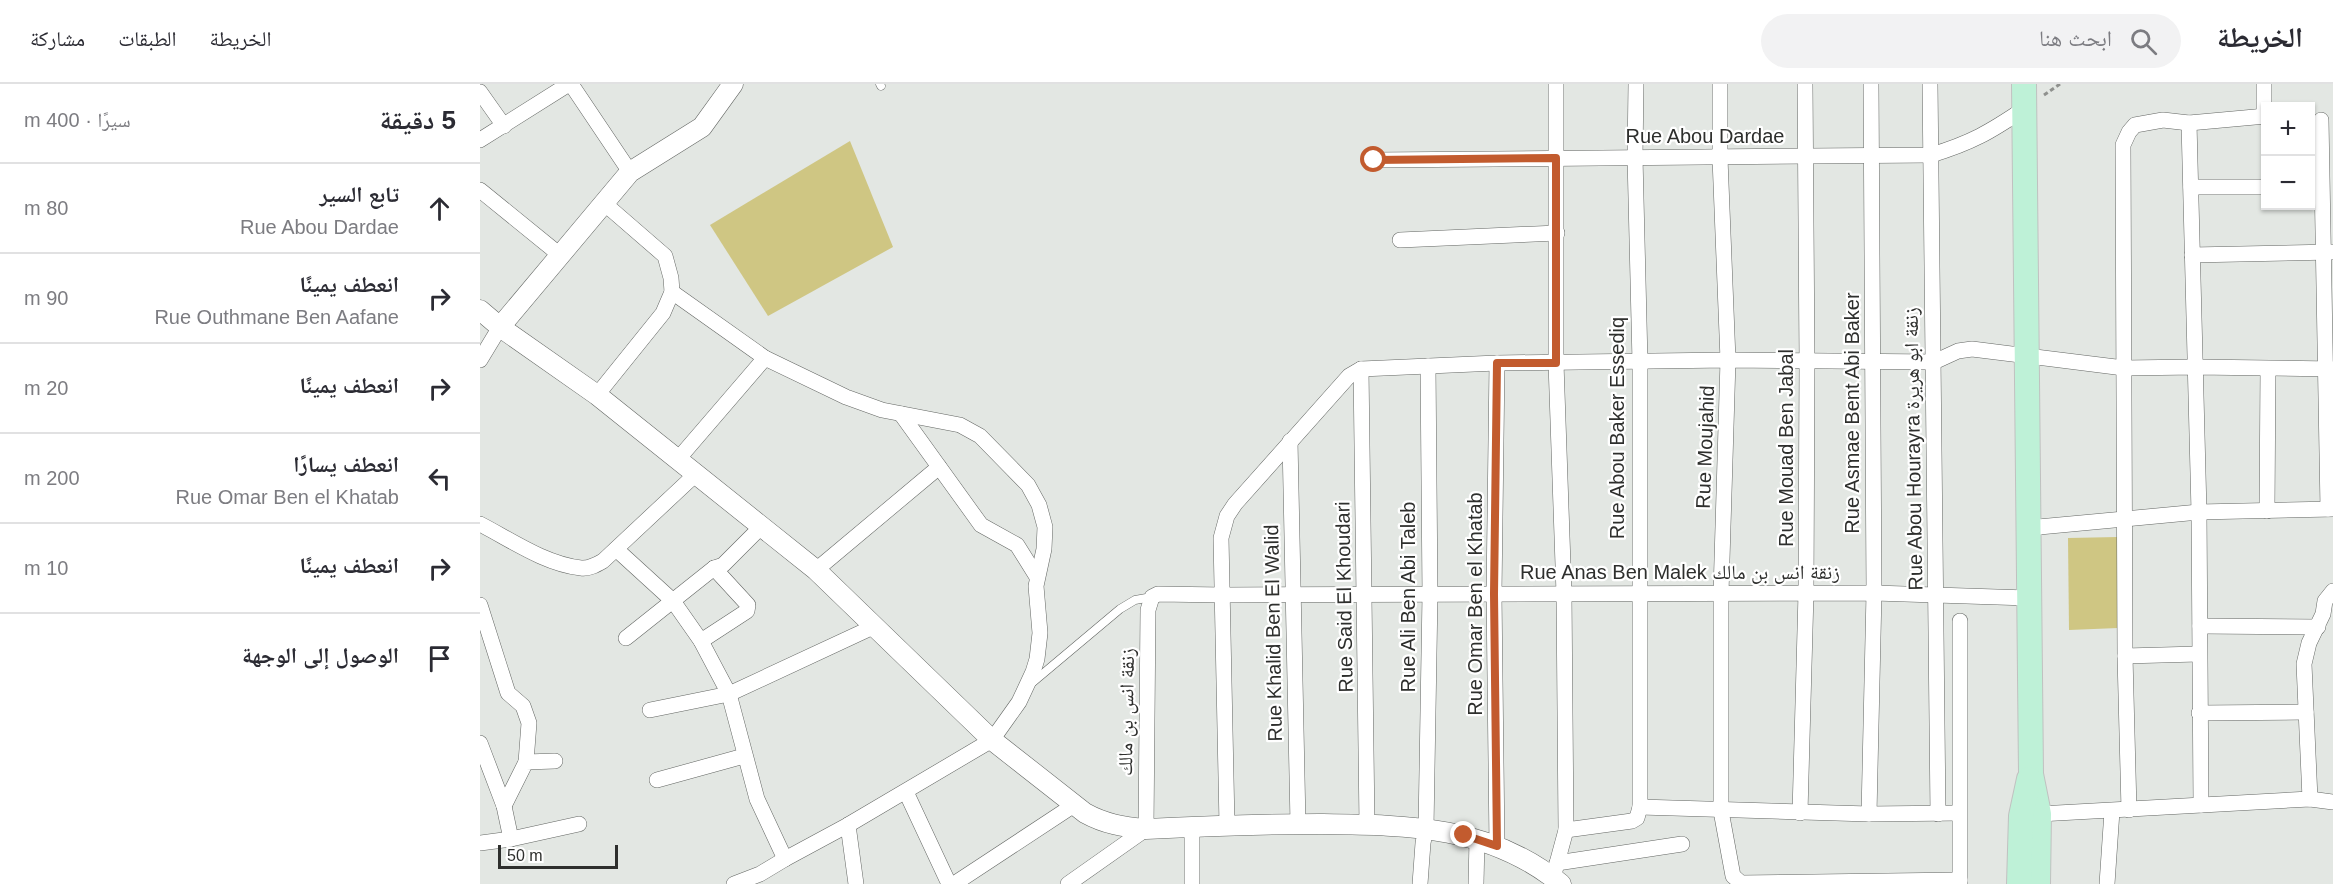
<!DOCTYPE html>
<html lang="ar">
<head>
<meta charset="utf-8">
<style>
  body { margin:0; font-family:Arial,"Noto Naskh Arabic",sans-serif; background:#f2f2f3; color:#2b2b33; direction:rtl }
  .controls { position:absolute; right:18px; top:18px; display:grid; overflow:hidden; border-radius:0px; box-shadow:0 2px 4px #0004 }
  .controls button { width:54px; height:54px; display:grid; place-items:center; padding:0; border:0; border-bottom:2px solid #e1e1e2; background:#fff; color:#2b2b33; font:30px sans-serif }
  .scale { position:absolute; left:18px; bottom:15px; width:120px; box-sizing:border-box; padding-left:6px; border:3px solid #2e2f2d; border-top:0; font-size:16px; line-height:21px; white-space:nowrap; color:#2e2f2d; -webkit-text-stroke:4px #fff; paint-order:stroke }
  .stop { position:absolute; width:18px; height:18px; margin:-14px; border:4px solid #c25b2e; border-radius:50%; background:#fff }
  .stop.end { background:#c25b2e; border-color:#fff; box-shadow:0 2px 6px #0008 }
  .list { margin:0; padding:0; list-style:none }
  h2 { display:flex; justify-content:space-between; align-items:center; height:78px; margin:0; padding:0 24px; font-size:26px }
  h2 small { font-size:20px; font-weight:400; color:#7c7c81 }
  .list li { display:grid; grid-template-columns:39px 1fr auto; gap:18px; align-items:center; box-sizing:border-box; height:90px; padding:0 24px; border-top:2px solid #e1e1e2 }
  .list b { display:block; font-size:22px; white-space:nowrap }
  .list p { margin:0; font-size:20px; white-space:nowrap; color:#7c7c81 }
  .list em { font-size:20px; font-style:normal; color:#7c7c81 }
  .icon { flex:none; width:33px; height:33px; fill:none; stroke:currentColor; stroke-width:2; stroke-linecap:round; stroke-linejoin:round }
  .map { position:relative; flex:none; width:1853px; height:800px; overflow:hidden; direction:ltr }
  header { display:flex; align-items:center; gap:36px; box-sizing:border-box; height:84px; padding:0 30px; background:#fff; border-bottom:2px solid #e1e1e2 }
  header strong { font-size:28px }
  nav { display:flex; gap:33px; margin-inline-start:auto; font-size:21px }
  .search { width:420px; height:54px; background:#f2f2f3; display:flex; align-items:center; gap:15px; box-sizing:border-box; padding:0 21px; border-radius:33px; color:#7c7c81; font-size:22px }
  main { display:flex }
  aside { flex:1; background:#fff }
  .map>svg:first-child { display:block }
  .green { fill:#cfc683 }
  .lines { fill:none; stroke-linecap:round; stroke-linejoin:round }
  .service-casing { stroke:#636663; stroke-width:9 }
  .minor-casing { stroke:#636663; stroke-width:16 }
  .tertiary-casing { stroke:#636663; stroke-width:21 }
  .primary-casing { stroke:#c0c1c0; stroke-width:26 }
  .path { stroke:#8f918e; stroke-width:3; stroke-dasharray:4.5 3; stroke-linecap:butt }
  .service { stroke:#fff; stroke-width:8 }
  .minor { stroke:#fff; stroke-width:15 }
  .tertiary { stroke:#fff; stroke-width:20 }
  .primary { stroke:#bef1d7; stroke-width:24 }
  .route { stroke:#c25b2e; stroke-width:8 }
  .labels { text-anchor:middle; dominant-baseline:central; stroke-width:4.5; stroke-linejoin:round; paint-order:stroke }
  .street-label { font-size:20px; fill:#2e2f2d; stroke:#fff }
</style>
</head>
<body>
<header>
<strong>الخريطة</strong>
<div class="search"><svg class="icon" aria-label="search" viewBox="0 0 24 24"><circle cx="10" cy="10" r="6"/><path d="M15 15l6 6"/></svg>ابحث هنا</div>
<nav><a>الخريطة</a><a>الطبقات</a><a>مشاركة</a></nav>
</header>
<main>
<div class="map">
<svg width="1853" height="800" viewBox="0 0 1853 800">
  <rect width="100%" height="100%" fill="#e3e7e3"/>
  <g class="green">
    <polygon points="370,57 413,163 288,232 230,141"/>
    <polygon points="1638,453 1638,544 1589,546 1588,454"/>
  </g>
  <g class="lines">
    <defs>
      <g id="service">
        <polyline points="400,0 401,2"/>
        <polyline points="553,598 640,525 655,516 672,513"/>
      </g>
      <g id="minor">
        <polyline points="91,0 150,88"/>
        <polyline points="1240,0 1240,74 1248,276 1241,509 1241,727 1253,792 1261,799 1480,796"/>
        <polyline points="1450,0 1458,730"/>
        <polyline points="1784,0 1784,32"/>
        <polyline points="0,8 24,42"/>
        <polyline points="1841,36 1848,425"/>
        <polyline points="1709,39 1719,428 1721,721"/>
        <polyline points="0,56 89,0"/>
        <path d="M894,76L1451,71C1491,59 1510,48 1544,25"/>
        <polyline points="1711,103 1786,103"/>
        <polyline points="0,106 80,171"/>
        <polyline points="920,156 1077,149"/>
        <polyline points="1712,171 1853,168"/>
        <polyline points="192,208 285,274 366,313 402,326 480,341 500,352 548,401 559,421 565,443 564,465 556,502 560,549 557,575 553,588 539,618 512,656 368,741 305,775 280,790 254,800"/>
        <polyline points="0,276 20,243"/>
        <polyline points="1017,279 1014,510 1017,762"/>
        <polyline points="881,285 887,741"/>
        <polyline points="117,311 183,229 192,208 191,194 185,172 125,120"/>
        <polyline points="421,330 501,441 537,461 557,493"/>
        <polyline points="810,357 818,740"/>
        <polyline points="199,374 285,274"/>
        <polyline points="1787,427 1788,285"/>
        <path d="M0,440C31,456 65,480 101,484C109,485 116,481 123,477L217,389"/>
        <polyline points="1548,444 1719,428 1853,425"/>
        <polyline points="136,465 193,517 221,557 249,610 277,715 305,775"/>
        <polyline points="336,486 459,383"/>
        <polyline points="0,521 28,609 43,622 49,639 46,678"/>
        <polyline points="1720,542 1838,543"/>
        <polyline points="146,554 234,484 243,481 282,442"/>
        <polyline points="221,557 267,527 268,521 234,484"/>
        <polyline points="1645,572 1718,570"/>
        <polyline points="170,626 249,610 393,543"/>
        <polyline points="1719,629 1826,628"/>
        <polyline points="0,659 24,722 31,755"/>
        <polyline points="177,696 264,672"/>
        <polyline points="426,708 469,800"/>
        <polyline points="1830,715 1824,580 1829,559 1843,530 1845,517 1853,507"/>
        <polyline points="24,722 46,678 75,677"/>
        <polyline points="1160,723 1389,730 1479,729"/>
        <polyline points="1649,726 1645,572 1643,61 1649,48 1655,41 1683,36 1709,39 1786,32"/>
        <polyline points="1320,729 1326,509 1327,277 1325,0"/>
        <polyline points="1389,730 1394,509 1391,0"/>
        <polyline points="1559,730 1830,715 1853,718"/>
        <polyline points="368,741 376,800"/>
        <polyline points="747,741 741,454 747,432 755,420 869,292 881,285 1017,279 1248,276 1454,278 1478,267 1492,265 1644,284 1716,283 1853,285"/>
        <polyline points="712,742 712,800"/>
        <polyline points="1086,746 1152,737 1157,734 1160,723 1160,278 1155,73 1156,0"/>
        <polyline points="0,759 31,755 99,740"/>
        <polyline points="1077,779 1202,760"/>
        <polyline points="1073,794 1086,746 1084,510 1076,279 1076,0"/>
        <polyline points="474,800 594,721"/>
        <polyline points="588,800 666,745 668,526 672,513 678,510 743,511 1394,509 1548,514"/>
        <polyline points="940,800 943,759 946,744 950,511 948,282"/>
        <polyline points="996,800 997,755"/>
        <polyline points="1480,800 1480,537"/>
        <polyline points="1627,800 1632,727"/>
      </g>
      <g id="tertiary">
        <path d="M0,226L20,243L117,311L336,486L512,656L605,729C625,740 643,743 666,745C723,742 781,740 839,740C927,741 1009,741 1081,800"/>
        <polyline points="20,243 150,88 222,43 253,0"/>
      </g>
      <g id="primary">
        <polyline points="1544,0 1551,690 1559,730 1558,800"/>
        <polyline points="1539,800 1541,732 1549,695"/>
      </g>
    </defs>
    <use href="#service" class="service-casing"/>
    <use href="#minor" class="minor-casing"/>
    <use href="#tertiary" class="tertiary-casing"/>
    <use href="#primary" class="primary-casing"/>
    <polyline class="path" points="1564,11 1580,0"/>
    <use href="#service" class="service"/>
    <use href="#minor" class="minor"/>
    <use href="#tertiary" class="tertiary"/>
    <use href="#primary" class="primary"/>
  </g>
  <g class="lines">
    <polyline class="route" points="894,76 1076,74 1076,279 1017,279 1014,510 1017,762 984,751"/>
  </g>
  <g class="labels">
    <g class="street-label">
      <text x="1225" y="52">Rue Abou Dardae</text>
      <text transform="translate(1372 329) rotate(-90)">Rue Asmae Bent Abi Baker</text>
      <text transform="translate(1137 344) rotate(-90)">Rue Abou Baker Essediq</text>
      <text transform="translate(1225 363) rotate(-88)">Rue Moujahid</text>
      <text transform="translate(1306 364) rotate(-90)">Rue Mouad Ben Jabal</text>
      <text transform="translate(1433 365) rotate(-91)">Rue Abou Hourayra زنقة ابو هريرة</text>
      <text x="1200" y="488">Rue Anas Ben Malek زنقة انس بن مالك</text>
      <text transform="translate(864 513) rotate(-91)">Rue Said El Khoudari</text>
      <text transform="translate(928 513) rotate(-90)">Rue Ali Ben Abi Taleb</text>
      <text transform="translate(995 520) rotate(-90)">Rue Omar Ben el Khatab</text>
      <text transform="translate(793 549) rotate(-91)">Rue Khalid Ben El Walid</text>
      <text transform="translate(646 628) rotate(-89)">زنقة انس بن مالك</text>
    </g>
  </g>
</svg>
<div class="controls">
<button>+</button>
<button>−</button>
</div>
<div class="scale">50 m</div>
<div class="stop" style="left:894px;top:76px"></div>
<div class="stop end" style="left:984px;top:751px"></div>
</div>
<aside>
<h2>5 دقيقة<small>سيرًا · 400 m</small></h2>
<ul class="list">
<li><svg class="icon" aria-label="ahead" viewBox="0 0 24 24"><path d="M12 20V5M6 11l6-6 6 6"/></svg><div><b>تابع السير</b><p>Rue Abou Dardae</p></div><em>80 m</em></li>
<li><svg class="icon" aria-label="right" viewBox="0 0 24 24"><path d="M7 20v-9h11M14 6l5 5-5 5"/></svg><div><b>انعطف يمينًا</b><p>Rue Outhmane Ben Aafane</p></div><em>90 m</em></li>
<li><svg class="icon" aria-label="right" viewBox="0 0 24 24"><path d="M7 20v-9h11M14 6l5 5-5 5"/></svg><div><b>انعطف يمينًا</b></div><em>20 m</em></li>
<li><svg class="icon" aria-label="left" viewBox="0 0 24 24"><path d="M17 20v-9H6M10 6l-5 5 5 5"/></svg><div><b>انعطف يسارًا</b><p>Rue Omar Ben el Khatab</p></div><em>200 m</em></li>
<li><svg class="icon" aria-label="right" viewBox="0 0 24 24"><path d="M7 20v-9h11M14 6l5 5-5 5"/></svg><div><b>انعطف يمينًا</b></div><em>10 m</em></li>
<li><svg class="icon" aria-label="arrive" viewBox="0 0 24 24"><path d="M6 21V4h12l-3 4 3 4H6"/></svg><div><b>الوصول إلى الوجهة</b></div></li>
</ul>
</aside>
</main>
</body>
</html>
